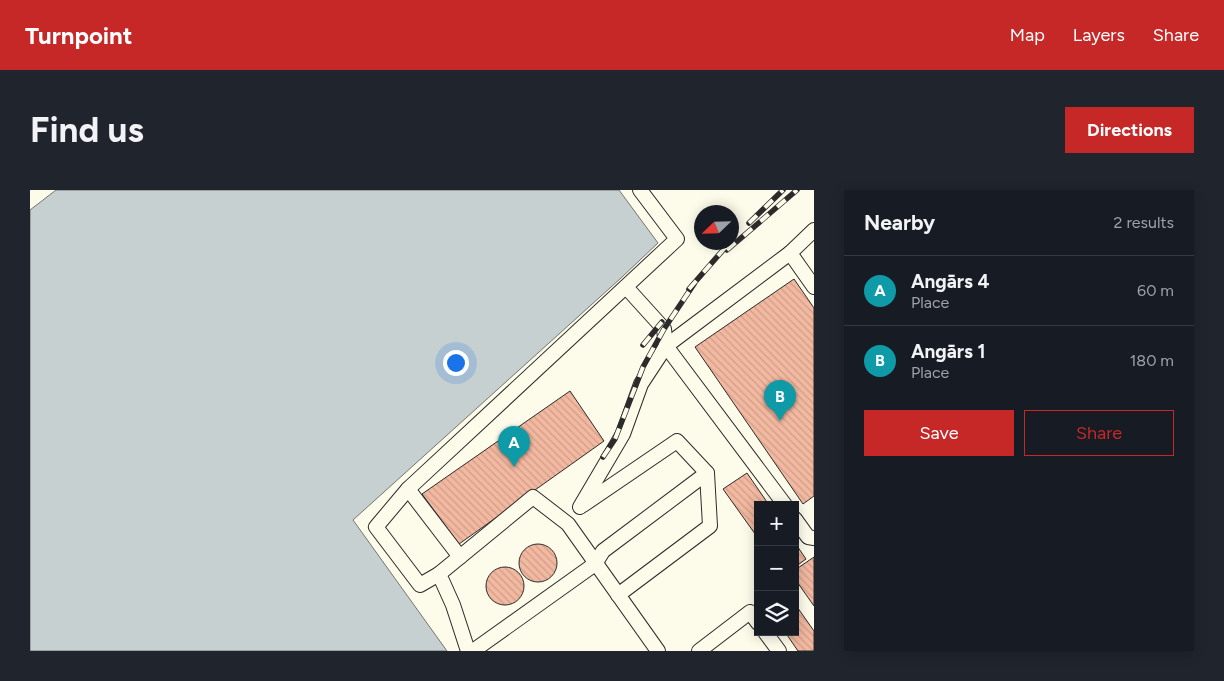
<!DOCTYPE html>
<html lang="en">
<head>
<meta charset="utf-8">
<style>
  body { margin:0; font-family:Figtree,sans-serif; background:#20242c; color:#f1f3f6 }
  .controls { position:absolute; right:15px; bottom:15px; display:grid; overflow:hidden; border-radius:0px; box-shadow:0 2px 12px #0003 }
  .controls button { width:45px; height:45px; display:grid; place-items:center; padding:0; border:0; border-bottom:1px solid #363941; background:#171b24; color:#f1f3f6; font:25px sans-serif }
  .compass { position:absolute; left:664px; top:15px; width:45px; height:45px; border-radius:50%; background:#171b24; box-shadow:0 2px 12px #0003; rotate:247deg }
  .you { position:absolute; left:425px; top:172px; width:18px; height:18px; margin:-12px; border:4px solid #fff; border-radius:50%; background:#1a73e8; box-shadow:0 0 0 8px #1a73e833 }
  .badge { display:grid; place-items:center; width:32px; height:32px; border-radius:50%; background:#c62828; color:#fff; font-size:16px; font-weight:700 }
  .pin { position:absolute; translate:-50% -41px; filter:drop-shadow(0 1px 2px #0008) }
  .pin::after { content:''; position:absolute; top:26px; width:18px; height:15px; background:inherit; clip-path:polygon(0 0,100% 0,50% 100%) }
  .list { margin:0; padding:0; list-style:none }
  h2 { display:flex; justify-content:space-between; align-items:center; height:65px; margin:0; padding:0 20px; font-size:21px }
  h2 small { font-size:16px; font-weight:400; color:#9ea1a6 }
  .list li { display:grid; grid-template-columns:32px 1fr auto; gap:15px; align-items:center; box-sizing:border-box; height:70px; padding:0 20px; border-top:1px solid #363941 }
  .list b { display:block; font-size:19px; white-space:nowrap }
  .list p { margin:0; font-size:16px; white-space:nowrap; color:#9ea1a6 }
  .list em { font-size:16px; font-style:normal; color:#9ea1a6 }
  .actions { display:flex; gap:10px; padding:15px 20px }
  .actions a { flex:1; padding:11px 0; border:1px solid #c62828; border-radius:0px; text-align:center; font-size:18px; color:#c62828 }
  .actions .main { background:#c62828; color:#fff }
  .icon { flex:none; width:28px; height:28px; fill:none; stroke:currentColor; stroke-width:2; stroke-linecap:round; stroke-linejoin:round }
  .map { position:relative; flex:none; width:784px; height:461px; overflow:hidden; border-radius:0px }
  header { display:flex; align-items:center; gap:30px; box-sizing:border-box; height:70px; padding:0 25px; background:#c62828; color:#fff }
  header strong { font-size:24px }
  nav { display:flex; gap:28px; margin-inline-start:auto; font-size:18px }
  .intro { display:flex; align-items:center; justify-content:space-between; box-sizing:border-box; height:120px; padding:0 30px }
  h1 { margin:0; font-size:35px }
  .button { padding:12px 22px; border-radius:0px; background:#c62828; color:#fff; font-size:18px; font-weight:700 }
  main { display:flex; gap:30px; padding:0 30px }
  aside { flex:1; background:#171b24; border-radius:0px; box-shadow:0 2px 12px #0003 }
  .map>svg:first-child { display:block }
  .water { fill:#c7d0d0; stroke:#74746e }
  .building { fill:url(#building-back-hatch); stroke:#2b2b2b }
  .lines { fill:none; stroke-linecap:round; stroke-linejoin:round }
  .minor-casing { stroke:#2b2b2b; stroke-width:16 }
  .minor { stroke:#fdfbea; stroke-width:14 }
  .rail-casing { stroke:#2b2b2b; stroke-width:5.5 }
  .rail { stroke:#fdfbea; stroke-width:4; stroke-dasharray:11; stroke-linecap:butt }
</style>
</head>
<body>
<header>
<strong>Turnpoint</strong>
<nav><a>Map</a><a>Layers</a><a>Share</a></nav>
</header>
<div class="intro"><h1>Find us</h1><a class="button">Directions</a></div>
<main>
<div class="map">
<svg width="784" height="461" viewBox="0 0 784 461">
  <defs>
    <pattern id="building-back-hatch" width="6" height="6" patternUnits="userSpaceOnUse" patternTransform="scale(1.25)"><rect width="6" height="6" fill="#f2b8a0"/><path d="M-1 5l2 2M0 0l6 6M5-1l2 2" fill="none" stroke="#d09e8a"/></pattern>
  </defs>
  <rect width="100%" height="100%" fill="#fdfbea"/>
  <polygon class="water" points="26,0 589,0 628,53 591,88 323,330 417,461 0,461 0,20"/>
  <g class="building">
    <polygon points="764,89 784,118 784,306 773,314 665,157"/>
    <polygon points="540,201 574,251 429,354 392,304"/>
    <polygon points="717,283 739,315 728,315 728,348 693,299"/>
    <polygon points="765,353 776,369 765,377"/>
    <circle cx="508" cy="373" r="19"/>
    <polygon points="784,367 784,416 765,389 765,380"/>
    <circle cx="475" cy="396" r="19"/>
    <polygon points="765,414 784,441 784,461 768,461 755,442 765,442"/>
  </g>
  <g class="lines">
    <defs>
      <g id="minor">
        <polyline points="760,63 784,40"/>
        <polyline points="596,97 634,139 636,156 755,315"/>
        <polyline points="378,299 647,49 610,0"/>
        <polyline points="553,315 647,251 677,283 680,336 588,405"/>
        <polyline points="550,317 593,244 611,194 636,156 760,63 784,97"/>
        <polyline points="765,329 778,347 784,348"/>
        <polyline points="409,384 390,395 346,337 378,299 430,367"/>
        <polyline points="735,442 749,461"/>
        <polyline points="438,461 423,415 409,384 503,307 538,334 628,461"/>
        <polyline points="443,461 565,374 573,361 677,283"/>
        <polyline points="669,461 720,422 728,433"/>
      </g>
    </defs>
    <use href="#minor" class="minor-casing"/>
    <use href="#minor" class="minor"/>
    <defs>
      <g id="rail">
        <polyline points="719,33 753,0"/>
        <polyline points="697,60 767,0"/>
        <polyline points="659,99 700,52"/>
        <polyline points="613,155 632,132"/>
        <polyline points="573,267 585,249 613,177 634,139 664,94"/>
      </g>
    </defs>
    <use href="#rail" class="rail-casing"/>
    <use href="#rail" class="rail"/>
  </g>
</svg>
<div class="controls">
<button>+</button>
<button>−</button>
<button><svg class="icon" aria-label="layers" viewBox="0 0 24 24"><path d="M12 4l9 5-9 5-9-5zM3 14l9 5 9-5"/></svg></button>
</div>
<svg class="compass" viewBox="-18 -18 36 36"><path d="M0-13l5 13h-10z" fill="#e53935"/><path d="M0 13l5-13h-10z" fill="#9ea1a6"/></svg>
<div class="you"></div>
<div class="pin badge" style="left:484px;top:277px;background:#0f9aa8">A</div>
<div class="pin badge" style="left:750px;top:231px;background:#0f9aa8">B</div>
</div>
<aside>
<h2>Nearby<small>2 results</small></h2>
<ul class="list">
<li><span class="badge" style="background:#0f9aa8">A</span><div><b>Angārs 4</b><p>Place</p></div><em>60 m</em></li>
<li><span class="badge" style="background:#0f9aa8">B</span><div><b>Angārs 1</b><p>Place</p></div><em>180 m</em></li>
</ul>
<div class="actions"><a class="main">Save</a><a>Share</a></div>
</aside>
</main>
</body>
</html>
